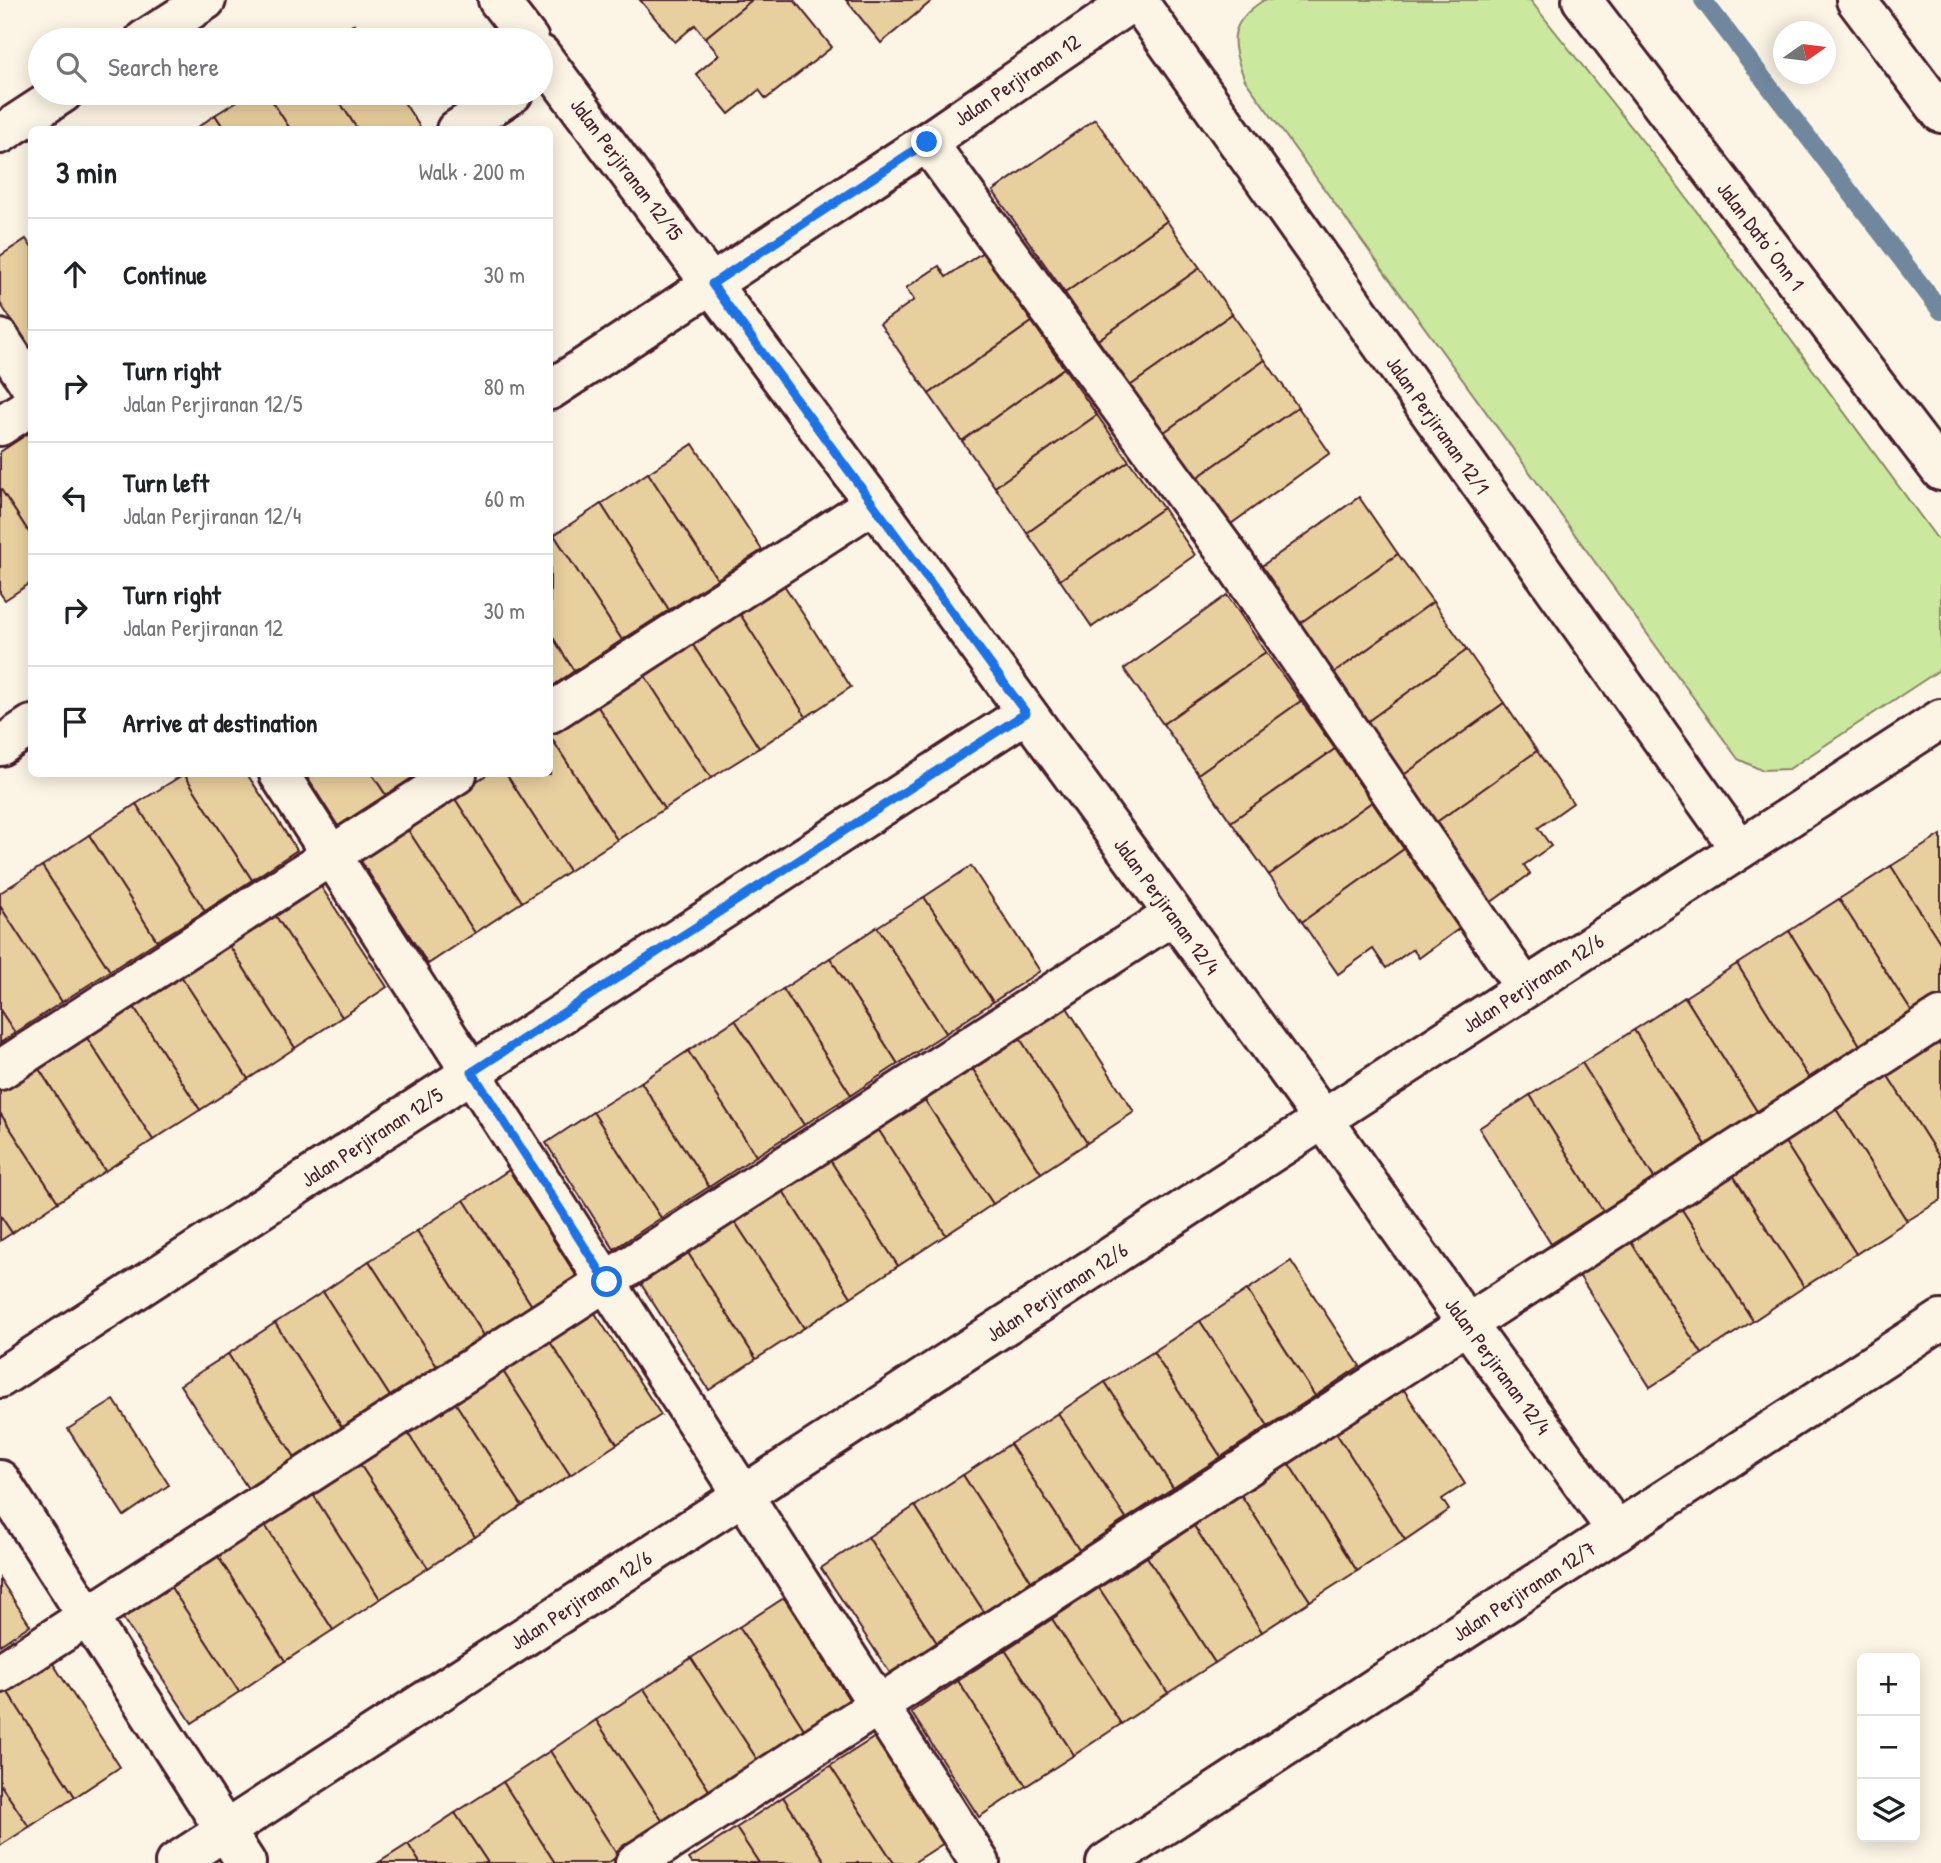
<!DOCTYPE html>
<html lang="en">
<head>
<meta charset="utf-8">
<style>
  body { margin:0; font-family:"Patrick Hand",sans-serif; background:#f6f6f6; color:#202124 }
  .controls { position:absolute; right:21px; bottom:21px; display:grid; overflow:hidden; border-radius:10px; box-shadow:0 4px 18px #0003 }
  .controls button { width:63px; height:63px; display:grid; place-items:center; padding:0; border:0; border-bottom:2px solid #e0e0e0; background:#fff; color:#202124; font:35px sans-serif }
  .compass { position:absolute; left:1773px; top:21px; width:63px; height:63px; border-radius:50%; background:#fff; box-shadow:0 4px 18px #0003; rotate:76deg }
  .stop { position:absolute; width:21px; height:21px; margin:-16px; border:5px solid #1a73e8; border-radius:50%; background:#fff }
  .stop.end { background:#1a73e8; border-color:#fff; box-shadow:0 2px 7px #0008 }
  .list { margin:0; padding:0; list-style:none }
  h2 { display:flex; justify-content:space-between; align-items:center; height:91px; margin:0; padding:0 28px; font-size:30px }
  h2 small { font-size:23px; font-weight:400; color:#757577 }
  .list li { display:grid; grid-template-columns:46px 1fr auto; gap:21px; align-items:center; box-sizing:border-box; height:112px; padding:0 28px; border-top:2px solid #e0e0e0 }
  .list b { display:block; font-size:26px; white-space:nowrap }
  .list p { margin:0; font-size:23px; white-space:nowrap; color:#757577 }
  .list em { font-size:23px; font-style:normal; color:#757577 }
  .icon { flex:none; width:38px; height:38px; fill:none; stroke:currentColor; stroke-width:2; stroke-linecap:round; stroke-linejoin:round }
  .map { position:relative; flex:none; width:1941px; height:1863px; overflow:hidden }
  .search { position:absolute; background:#fff; box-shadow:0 4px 18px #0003; left:28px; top:28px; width:525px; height:77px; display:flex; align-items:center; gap:18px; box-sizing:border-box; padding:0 24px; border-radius:38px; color:#757577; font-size:26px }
  .panel { position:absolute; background:#fff; box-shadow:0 4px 18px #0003; left:28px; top:126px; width:525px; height:651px; border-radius:10px }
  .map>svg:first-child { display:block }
  .green { fill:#cbe89f; stroke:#8a8465; stroke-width:2 }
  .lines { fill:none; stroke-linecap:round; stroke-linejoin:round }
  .stream { stroke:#6f879d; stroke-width:18 }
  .building { fill:#e8cf9e; stroke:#4a1f2b; stroke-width:2 }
  .minor-casing { stroke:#4a1f2b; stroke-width:44 }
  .major-casing { stroke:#4a1f2b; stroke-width:44 }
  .minor { stroke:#fcf5e5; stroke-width:38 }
  .major { stroke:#fcf5e5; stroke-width:38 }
  .route { stroke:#1a73e8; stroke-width:9 }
  .labels { text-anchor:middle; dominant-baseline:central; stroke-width:6; stroke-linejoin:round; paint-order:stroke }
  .street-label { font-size:21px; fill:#4a1f2b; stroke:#fcf5e5 }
</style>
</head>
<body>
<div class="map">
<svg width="1941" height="1863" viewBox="0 0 1941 1863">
  <rect width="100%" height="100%" fill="#fcf5e5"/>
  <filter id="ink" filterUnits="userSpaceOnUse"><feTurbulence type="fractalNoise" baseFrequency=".0143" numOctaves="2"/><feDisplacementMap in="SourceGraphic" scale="14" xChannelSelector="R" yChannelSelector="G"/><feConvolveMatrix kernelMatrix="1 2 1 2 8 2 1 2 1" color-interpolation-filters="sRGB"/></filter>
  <g filter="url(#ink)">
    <path class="green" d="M1264,0H1530L1672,178L1941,544V669L1789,769L1761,770L1738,759L1245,80C1230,43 1227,23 1264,0Z"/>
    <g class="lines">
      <polyline class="stream" points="1703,0 1941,311"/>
    </g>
    <g class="building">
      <polygon points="640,0 752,0 705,38 695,25 675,42"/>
      <polygon points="752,0 794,0 832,47 766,99 759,90 729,114 696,74 719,55 705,38"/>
      <polygon points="846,0 933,0 881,43"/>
      <polygon points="354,24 364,40 330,40"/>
      <polygon points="250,93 267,93 291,130 225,130 215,115"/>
      <polygon points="267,93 334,93 358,130 291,130"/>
      <polygon points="334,93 398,93 422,130 358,130"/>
      <polygon points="215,115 225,130 194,130"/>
      <polygon points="1095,119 1167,221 1065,293 993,191"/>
      <polygon points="1167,221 1200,268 1098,340 1065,293"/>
      <polygon points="26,239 32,248 32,352 0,303 0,256"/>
      <polygon points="983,252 1032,322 929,394 880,324 914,300 906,288 939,266 946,277"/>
      <polygon points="1200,268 1232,314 1130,386 1098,340"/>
      <polygon points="1232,314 1265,360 1163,433 1130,386"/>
      <polygon points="1032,322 1064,368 962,441 929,394"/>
      <polygon points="1265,360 1298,407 1195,479 1163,433"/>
      <polygon points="1064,368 1097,415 995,487 962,441"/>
      <polygon points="1298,407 1330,453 1228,526 1195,479"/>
      <polygon points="1097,415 1129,461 1027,533 995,487"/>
      <polygon points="29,433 32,438 32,537 0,488 0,452"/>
      <polygon points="693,444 762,550 717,579 648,473"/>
      <polygon points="1129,461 1163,508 1060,580 1027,533"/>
      <polygon points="648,473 717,579 669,610 601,504"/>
      <polygon points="0,488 32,537 32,582 5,600 0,593"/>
      <polygon points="1359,497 1398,554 1296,626 1256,570"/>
      <polygon points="601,504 669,610 622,640 554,535"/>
      <polygon points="1163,508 1195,555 1092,627 1060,580"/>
      <polygon points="554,535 622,640 574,671 550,633 550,538"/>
      <polygon points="1398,554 1433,602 1330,676 1296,626"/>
      <polygon points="782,582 851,687 806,717 738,611"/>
      <polygon points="1227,595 1266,652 1163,724 1124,669"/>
      <polygon points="1433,602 1467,650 1364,724 1330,676"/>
      <polygon points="738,611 806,717 759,748 691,642"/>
      <polygon points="550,633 574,671 550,688"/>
      <polygon points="691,642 759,748 711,778 643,673"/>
      <polygon points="1467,650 1504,703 1401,777 1364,724"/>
      <polygon points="1266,652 1301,701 1198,774 1163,724"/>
      <polygon points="643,673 711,778 664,809 596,704"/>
      <polygon points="1301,701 1335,749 1231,822 1198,774"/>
      <polygon points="1504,703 1537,751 1434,824 1401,777"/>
      <polygon points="596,704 664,809 617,840 550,736"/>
      <polygon points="550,736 617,840 569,871 506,774 550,774"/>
      <polygon points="1335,749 1372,802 1269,875 1231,822"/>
      <polygon points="1537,751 1573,803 1538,828 1551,846 1524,865 1530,874 1490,903 1434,824"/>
      <polygon points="184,774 247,774 297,850 252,880"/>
      <polygon points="184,774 252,880 205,911 136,804"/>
      <polygon points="305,774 372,774 386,795 338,826"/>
      <polygon points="372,774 418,774 386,795"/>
      <polygon points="488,774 506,774 569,871 522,902 453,796"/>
      <polygon points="453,796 522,902 475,933 406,827"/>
      <polygon points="1372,802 1404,849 1302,922 1269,875"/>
      <polygon points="136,804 205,911 157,941 89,835"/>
      <polygon points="406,827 475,933 428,964 359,858"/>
      <polygon points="89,835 157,941 110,971 42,866"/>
      <polygon points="1941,835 1941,944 1891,866"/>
      <polygon points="1404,849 1460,928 1419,958 1413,949 1386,968 1373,949 1338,974 1302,922"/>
      <polygon points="42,866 110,971 62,1002 0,906 0,893"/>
      <polygon points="971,866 1040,971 993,1002 924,897"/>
      <polygon points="1891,866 1941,944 1941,996 1913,1014 1839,899"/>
      <polygon points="318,882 387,987 342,1017 273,912"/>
      <polygon points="924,897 993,1002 946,1033 877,927"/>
      <polygon points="1839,899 1913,1014 1861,1047 1789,931"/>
      <polygon points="0,906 62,1002 15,1033 0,1010"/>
      <polygon points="273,912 342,1017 295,1048 227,942"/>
      <polygon points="877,927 946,1033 898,1064 830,958"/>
      <polygon points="1789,931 1861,1047 1810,1080 1737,964"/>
      <polygon points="227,942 295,1048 248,1079 179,973"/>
      <polygon points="830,958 898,1064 851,1095 783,989"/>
      <polygon points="1737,964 1810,1080 1758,1113 1685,997"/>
      <polygon points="179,973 248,1079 200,1110 132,1004"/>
      <polygon points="783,989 851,1095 804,1125 735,1020"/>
      <polygon points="1685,997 1758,1113 1706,1145 1634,1030"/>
      <polygon points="132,1004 200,1110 153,1140 85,1035"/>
      <polygon points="1066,1006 1134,1112 1087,1143 1019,1037"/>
      <polygon points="0,1010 15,1033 0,1043"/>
      <polygon points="735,1020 804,1125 756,1156 688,1051"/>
      <polygon points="1634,1030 1706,1145 1654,1178 1582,1063"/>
      <polygon points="85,1035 153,1140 105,1171 37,1066"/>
      <polygon points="1019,1037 1087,1143 1041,1173 972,1068"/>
      <polygon points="1936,1040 1941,1047 1941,1160 1886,1073"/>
      <polygon points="688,1051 756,1156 709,1187 641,1082"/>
      <polygon points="1582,1063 1654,1178 1603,1211 1530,1095"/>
      <polygon points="37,1066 105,1171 58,1202 0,1113 0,1090"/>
      <polygon points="972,1068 1041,1173 993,1204 924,1099"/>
      <polygon points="1886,1073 1941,1160 1941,1200 1907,1221 1834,1106"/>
      <polygon points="641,1082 709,1187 661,1218 593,1112"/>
      <polygon points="1530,1095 1603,1211 1551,1244 1479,1128"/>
      <polygon points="924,1099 993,1204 946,1235 878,1129"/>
      <polygon points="1834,1106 1907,1221 1856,1254 1783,1139"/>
      <polygon points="593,1112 661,1218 614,1249 546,1143"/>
      <polygon points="0,1113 58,1202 12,1233 0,1215"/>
      <polygon points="878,1129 946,1235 898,1266 830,1160"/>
      <polygon points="1783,1139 1856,1254 1804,1287 1731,1172"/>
      <polygon points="830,1160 898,1266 851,1297 783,1191"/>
      <polygon points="509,1170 577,1277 532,1306 464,1200"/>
      <polygon points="1731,1172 1804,1287 1753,1321 1679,1205"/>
      <polygon points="783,1191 851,1297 804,1328 735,1222"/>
      <polygon points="464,1200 532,1306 485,1337 417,1231"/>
      <polygon points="1679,1205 1753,1321 1702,1354 1629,1239"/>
      <polygon points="0,1215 12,1233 0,1241"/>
      <polygon points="735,1222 804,1328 756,1359 688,1253"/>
      <polygon points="417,1231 485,1337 438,1368 369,1261"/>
      <polygon points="1629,1239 1702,1354 1650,1387 1577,1272"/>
      <polygon points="688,1253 756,1359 709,1390 641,1284"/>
      <polygon points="369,1261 438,1368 391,1398 323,1292"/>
      <polygon points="1291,1261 1360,1366 1315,1396 1247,1290"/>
      <polygon points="1247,1290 1315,1396 1268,1426 1200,1321"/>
      <polygon points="323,1292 391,1398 343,1429 275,1323"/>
      <polygon points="593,1310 661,1415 617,1444 548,1339"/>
      <polygon points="1200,1321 1268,1426 1221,1457 1153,1352"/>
      <polygon points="275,1323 343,1429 296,1459 228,1354"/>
      <polygon points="548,1339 617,1444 570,1475 502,1370"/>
      <polygon points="1153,1352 1221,1457 1173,1488 1105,1382"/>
      <polygon points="228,1354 296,1459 249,1490 180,1385"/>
      <polygon points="502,1370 570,1475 522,1506 454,1401"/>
      <polygon points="1105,1382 1173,1488 1126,1519 1058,1413"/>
      <polygon points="1404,1390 1465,1484 1442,1499 1449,1510 1405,1540 1336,1433"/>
      <polygon points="114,1400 169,1485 124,1516 68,1429"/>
      <polygon points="454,1401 522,1506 475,1537 407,1432"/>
      <polygon points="1058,1413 1126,1519 1079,1550 1010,1444"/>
      <polygon points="407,1432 475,1537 428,1568 359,1463"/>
      <polygon points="1336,1433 1405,1540 1357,1571 1289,1464"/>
      <polygon points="1010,1444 1079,1550 1031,1581 963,1475"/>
      <polygon points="359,1463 428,1568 380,1599 312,1493"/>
      <polygon points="1289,1464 1357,1571 1310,1601 1241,1495"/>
      <polygon points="963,1475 1031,1581 984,1612 915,1506"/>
      <polygon points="312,1493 380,1599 333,1630 264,1524"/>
      <polygon points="1241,1495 1310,1601 1262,1632 1194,1526"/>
      <polygon points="915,1506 984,1612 937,1643 868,1537"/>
      <polygon points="264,1524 333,1630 285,1661 217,1555"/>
      <polygon points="1194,1526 1262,1632 1215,1663 1147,1557"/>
      <polygon points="868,1537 937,1643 890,1673 821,1568"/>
      <polygon points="217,1555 285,1661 239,1692 170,1586"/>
      <polygon points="1147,1557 1215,1663 1168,1693 1099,1588"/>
      <polygon points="0,1579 30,1625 0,1645"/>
      <polygon points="170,1586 239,1692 192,1723 122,1617"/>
      <polygon points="1099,1588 1168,1693 1121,1724 1052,1619"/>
      <polygon points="784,1598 852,1704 807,1734 739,1627"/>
      <polygon points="1052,1619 1121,1724 1074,1755 1005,1650"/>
      <polygon points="739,1627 807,1734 760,1764 691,1658"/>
      <polygon points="1005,1650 1074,1755 1026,1786 958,1681"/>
      <polygon points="691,1658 760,1764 712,1795 644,1689"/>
      <polygon points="52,1662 120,1767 75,1797 7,1691"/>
      <polygon points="958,1681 1026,1786 979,1817 911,1712"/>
      <polygon points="644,1689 712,1795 665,1825 596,1720"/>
      <polygon points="7,1691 75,1797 29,1827 0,1784 0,1696"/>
      <polygon points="596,1720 665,1825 618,1856 550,1751"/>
      <polygon points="875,1737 944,1843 913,1863 894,1863 830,1766"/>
      <polygon points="550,1751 618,1856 608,1863 555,1863 503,1782"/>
      <polygon points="830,1766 894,1863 826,1863 783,1797"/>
      <polygon points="503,1782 555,1863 488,1863 455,1813"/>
      <polygon points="0,1784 29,1827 0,1846"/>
      <polygon points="783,1797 826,1863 759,1863 736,1828"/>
      <polygon points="455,1813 488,1863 420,1863 408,1844"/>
      <polygon points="736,1828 759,1863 692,1863 689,1859"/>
      <polygon points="408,1844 420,1863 378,1863"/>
    </g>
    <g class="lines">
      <defs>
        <g id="minor">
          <polyline points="498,0 529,40"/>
          <polyline points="1137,0 1740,849"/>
          <polyline points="144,40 206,0"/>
          <polyline points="541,55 874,503 1323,1119 1467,1324 1617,1531"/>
          <polyline points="456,130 513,93"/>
          <polyline points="0,134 63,93"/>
          <polyline points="927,142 1235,564 1525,988"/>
          <polyline points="0,339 32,388"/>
          <polyline points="550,390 927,142 1134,0"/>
          <polyline points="0,426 32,405"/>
          <polyline points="550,713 874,503"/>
          <polyline points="0,746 32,725"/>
          <polyline points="279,774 980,1863"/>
          <polyline points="0,1070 457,774"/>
          <polyline points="0,1378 1026,713"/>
          <polyline points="0,1480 246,1863"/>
          <polyline points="0,1673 1173,915"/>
          <polyline points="175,1863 1941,719"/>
          <polyline points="635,1863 1941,1017"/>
          <polyline points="1106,1863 1941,1320"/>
        </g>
        <g id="major">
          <polyline points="1582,0 1941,471"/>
          <polyline points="1856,0 1941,113"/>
        </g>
      </defs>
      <use href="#minor" class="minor-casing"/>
      <use href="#major" class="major-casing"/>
      <use href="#minor" class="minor"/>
      <use href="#major" class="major"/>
    </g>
  </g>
  <g class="lines" filter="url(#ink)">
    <polyline class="route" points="607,1282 472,1072 1026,713 712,284 927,142"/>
  </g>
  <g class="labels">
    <g class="street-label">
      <text transform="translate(1017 80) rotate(-34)">Jalan Perjiranan 12</text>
      <text transform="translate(627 169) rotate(53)">Jalan Perjiranan 12/15</text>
      <text transform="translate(1761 236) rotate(53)">Jalan Dato' Onn 1</text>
      <text transform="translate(1438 425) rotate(55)">Jalan Perjiranan 12/1</text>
      <text transform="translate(1167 906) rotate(54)">Jalan Perjiranan 12/4</text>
      <text transform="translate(1533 983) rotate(-33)">Jalan Perjiranan 12/6</text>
      <text transform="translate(372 1137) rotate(-33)">Jalan Perjiranan 12/5</text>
      <text transform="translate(1057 1292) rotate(-33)">Jalan Perjiranan 12/6</text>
      <text transform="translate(1498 1366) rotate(54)">Jalan Perjiranan 12/4</text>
      <text transform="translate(1524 1591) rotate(-33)">Jalan Perjiranan 12/7</text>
      <text transform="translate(581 1600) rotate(-33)">Jalan Perjiranan 12/6</text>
    </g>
  </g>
</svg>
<div class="controls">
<button>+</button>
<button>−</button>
<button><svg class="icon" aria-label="layers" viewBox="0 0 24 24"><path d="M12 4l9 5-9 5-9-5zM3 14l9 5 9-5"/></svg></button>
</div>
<svg class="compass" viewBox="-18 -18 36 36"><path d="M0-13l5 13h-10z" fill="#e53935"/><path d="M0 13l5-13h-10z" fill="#757577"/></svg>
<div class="stop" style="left:607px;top:1282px"></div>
<div class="stop end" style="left:927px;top:142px"></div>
<div class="search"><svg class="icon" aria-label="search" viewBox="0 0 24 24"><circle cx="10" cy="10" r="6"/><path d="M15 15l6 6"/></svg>Search here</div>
<section class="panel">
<h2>3 min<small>Walk · 200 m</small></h2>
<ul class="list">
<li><svg class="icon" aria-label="ahead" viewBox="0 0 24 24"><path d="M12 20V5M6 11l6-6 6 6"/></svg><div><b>Continue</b></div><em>30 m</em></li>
<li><svg class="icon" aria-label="right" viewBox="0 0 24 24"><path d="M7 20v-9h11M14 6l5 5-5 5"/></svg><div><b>Turn right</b><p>Jalan Perjiranan 12/5</p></div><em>80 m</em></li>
<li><svg class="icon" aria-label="left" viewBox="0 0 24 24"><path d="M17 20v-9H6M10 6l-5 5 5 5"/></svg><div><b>Turn left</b><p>Jalan Perjiranan 12/4</p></div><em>60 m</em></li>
<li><svg class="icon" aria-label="right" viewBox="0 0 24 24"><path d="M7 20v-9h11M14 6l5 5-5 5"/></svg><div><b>Turn right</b><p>Jalan Perjiranan 12</p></div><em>30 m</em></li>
<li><svg class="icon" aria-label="arrive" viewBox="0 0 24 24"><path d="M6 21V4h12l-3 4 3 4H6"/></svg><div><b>Arrive at destination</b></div></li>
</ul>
</section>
</div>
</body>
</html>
